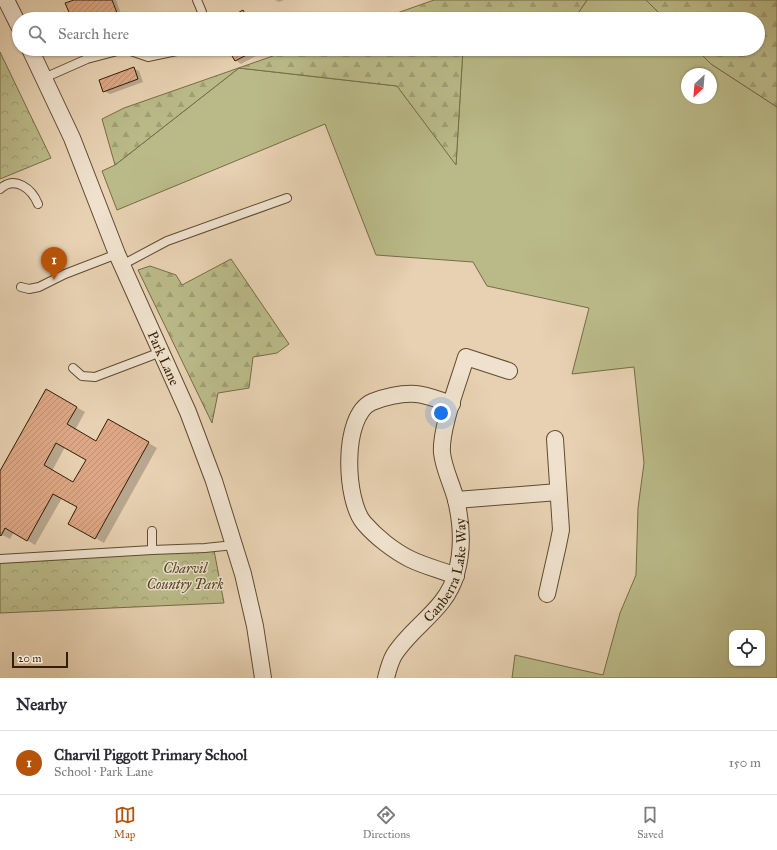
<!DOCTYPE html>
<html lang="en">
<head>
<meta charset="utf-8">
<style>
  body { margin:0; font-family:"IM FELL Great Primer",serif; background:#f7f7f7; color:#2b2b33 }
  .controls { position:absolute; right:12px; bottom:12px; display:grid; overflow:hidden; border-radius:8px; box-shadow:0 1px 3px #0004 }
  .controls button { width:36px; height:36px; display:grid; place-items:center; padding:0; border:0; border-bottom:1px solid #e1e1e2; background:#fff; color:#2b2b33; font:20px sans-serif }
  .compass { position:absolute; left:681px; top:68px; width:36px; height:36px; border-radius:50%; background:#fff; box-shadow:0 1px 3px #0004; rotate:206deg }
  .scale { position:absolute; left:12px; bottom:10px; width:56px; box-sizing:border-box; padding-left:4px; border:2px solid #321e04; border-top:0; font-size:11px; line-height:14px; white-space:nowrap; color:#321e04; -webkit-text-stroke:3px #efe1cd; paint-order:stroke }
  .you { position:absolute; left:441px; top:413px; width:14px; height:14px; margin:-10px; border:3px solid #fff; border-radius:50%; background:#1a73e8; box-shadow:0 0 0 6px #1a73e833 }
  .badge { display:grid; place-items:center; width:26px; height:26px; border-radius:50%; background:#b45309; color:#fff; font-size:13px; font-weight:700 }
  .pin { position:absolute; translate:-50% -33px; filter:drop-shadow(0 1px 2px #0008) }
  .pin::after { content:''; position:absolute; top:21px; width:14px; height:12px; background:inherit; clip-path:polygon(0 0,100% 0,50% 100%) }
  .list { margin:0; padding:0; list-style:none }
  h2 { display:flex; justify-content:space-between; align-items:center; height:52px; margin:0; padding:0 16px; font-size:17px }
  h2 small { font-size:13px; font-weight:400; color:#7c7c81 }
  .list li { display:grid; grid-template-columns:26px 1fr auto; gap:12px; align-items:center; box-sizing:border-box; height:64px; padding:0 16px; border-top:1px solid #e1e1e2 }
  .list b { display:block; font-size:15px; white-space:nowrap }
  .list p { margin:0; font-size:13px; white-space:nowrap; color:#7c7c81 }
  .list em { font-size:13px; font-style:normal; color:#7c7c81 }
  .icon { flex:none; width:22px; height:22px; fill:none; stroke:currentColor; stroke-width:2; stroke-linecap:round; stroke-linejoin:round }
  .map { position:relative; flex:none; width:777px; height:678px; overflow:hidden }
  .search { position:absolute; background:#fff; box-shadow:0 1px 3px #0004; left:12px; right:12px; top:12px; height:44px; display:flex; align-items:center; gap:10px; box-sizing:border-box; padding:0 14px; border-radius:22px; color:#7c7c81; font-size:15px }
  .sheet { height:116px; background:#fff }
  nav { display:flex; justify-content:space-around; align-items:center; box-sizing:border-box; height:56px; border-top:1px solid #e1e1e2; background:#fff; font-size:11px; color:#7c7c81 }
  nav a { display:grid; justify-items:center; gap:2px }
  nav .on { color:#b45309 }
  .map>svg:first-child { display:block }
  .grass { fill:#baba88; stroke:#766c46; fill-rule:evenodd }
  .forest { fill:url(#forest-firs); stroke:#766c46 }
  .park { fill:url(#park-crowns); stroke:#766c46 }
  .shadow { fill:#0003; fill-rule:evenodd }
  .building { fill:url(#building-hatch); stroke:#321e04; fill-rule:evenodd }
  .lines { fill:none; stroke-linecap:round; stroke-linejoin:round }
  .lane-casing { stroke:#5f4b30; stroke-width:10 }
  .street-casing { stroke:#5f4b30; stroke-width:18 }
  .lane { stroke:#efe1cd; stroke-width:8 }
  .street { stroke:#efe1cd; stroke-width:16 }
  .labels { text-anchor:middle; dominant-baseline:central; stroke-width:3; stroke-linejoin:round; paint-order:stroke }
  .street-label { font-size:14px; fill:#321e04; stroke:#efe1cd }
  .park-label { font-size:14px; font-style:italic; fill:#544525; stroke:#efe1cd }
</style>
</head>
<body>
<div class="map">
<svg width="777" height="678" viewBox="0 0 777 678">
  <defs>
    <pattern id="forest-firs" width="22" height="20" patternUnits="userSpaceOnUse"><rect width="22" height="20" fill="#baba88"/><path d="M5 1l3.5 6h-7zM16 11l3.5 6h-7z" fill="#a09f74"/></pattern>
    <pattern id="park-crowns" width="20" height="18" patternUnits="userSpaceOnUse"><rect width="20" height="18" fill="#baba88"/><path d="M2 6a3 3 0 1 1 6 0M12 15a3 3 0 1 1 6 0" fill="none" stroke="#a09f74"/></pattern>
    <pattern id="building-hatch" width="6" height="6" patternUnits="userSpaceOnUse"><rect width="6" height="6" fill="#dda785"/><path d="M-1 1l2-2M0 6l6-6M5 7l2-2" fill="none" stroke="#be8f71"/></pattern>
  </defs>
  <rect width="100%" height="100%" fill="#e7d1b2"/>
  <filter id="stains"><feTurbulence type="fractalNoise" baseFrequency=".005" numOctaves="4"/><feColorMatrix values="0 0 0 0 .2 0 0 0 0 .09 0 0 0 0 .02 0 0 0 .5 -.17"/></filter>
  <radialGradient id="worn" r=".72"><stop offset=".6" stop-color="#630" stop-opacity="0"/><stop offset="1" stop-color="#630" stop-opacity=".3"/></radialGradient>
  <g class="grass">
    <polygon points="587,0 646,0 665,19 574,19"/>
    <path d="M463,49H696L711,64L777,107V678H512L515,655L603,675L620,613L636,575L638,508L644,463L634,367L572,374L589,308L487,286L473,262L376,255L325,124L117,210L102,171L115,165L239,68L397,86L456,164ZM687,74H711V98H687ZM732,633H762V663H732Z"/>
  </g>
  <g class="forest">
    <polygon points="434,0 587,0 574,19 380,19"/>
    <polygon points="646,0 777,0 777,107 711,64 696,49 758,49 758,19 665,19"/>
    <polygon points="293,49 463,49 456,165 397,86 239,68 115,165 102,119 124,108"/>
    <polygon points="231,259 289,344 277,353 253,357 249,388 218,393 212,423 138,270 150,266 176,275 182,285"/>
  </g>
  <g class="park">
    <polygon points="0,52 51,158 0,179"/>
    <polygon points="213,545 224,603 0,613 0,555"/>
  </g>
  <g class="shadow">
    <polygon points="77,0 116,0 123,19 73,19"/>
    <polygon points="275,0 284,0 279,2"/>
    <polygon points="243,12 249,15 251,19 229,19"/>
    <polygon points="230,49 266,49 267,50 241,64 235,60"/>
    <polygon points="133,68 139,71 143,82 110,94 104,91"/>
    <path d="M46,390L85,412L75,430L96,442L109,420L157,448L104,543L70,523L79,507L62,498L35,545L14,532L10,539L0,534V473ZM65,447L87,460L74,483L52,471Z"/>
  </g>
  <g class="building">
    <polygon points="74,0 112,0 119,18 117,19 72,19 65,3"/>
    <polygon points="243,10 248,19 227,19"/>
    <polygon points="228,49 258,49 235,61"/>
    <polygon points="134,67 138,79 103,92 99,80"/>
    <path d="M46,389L77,407L67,424L96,441L108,419L149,442L95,539L68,524L77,507L53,494L27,541L5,528L1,536L0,535V471ZM56,443L86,460L73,482L44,465Z"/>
  </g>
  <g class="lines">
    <defs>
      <g id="lane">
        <polyline points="197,0 202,12 203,19"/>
        <polyline points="125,49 148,57 186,49"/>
        <polyline points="44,78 87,59 125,49"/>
        <path d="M0,189C15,175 32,189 38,204"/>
        <polyline points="122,265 167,241 287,198"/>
        <polyline points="21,287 29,289 39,287 65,274 117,254"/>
        <polyline points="73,368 82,376 95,377 161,352"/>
        <polyline points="152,531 152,550"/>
        <polyline points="0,559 152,550 205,548 234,545"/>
      </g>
      <g id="street">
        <polyline points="6,0 19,26"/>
        <path id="s1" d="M30,49L72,138L117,254L188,412L214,481L243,574L255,626L263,678"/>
        <path d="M452,404C441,401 428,395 416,394C402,393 385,397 372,402C341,416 345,501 364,523C376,537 394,551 410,559C424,566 441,570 456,576"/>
        <polyline points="456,500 558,492"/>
        <polyline points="547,594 558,545 561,530 555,439"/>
        <path id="s2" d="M386,678C388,670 390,662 394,655C412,626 447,609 456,574C463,550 462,525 456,500C452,484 444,470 442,453C440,429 459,381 466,357L509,371"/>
      </g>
    </defs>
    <use href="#lane" class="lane-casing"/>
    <use href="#street" class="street-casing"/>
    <use href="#lane" class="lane"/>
    <use href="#street" class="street"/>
  </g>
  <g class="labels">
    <g class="street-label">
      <text stroke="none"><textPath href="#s1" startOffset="337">Park Lane</textPath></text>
      <text stroke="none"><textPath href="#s2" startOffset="128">Canberra Lake Way</textPath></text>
    </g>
    <g class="park-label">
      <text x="185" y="568">Charvil<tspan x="185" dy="16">Country Park</tspan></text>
    </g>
  </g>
  <rect width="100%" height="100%" filter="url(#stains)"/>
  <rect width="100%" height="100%" fill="url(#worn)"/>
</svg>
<div class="controls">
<button><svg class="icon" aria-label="locate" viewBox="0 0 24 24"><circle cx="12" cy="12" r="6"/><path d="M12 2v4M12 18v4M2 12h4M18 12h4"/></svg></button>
</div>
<svg class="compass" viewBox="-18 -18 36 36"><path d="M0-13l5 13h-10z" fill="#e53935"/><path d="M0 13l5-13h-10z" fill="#7c7c81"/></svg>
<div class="scale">20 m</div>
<div class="you"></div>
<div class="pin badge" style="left:54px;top:280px">1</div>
<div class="search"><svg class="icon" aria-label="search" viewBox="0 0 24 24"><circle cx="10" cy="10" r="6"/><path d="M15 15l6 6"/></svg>Search here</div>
</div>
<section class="sheet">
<h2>Nearby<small></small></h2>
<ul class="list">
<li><span class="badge">1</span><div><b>Charvil Piggott Primary School</b><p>School · Park Lane</p></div><em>150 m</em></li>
</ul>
</section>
<nav>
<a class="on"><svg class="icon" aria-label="map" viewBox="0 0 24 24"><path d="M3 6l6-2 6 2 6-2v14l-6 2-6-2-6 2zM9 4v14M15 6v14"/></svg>Map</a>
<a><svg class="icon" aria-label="directions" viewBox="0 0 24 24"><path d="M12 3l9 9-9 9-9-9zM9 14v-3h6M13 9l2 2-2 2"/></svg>Directions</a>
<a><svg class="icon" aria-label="saved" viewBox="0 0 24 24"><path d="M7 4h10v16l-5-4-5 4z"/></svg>Saved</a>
</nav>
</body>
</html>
